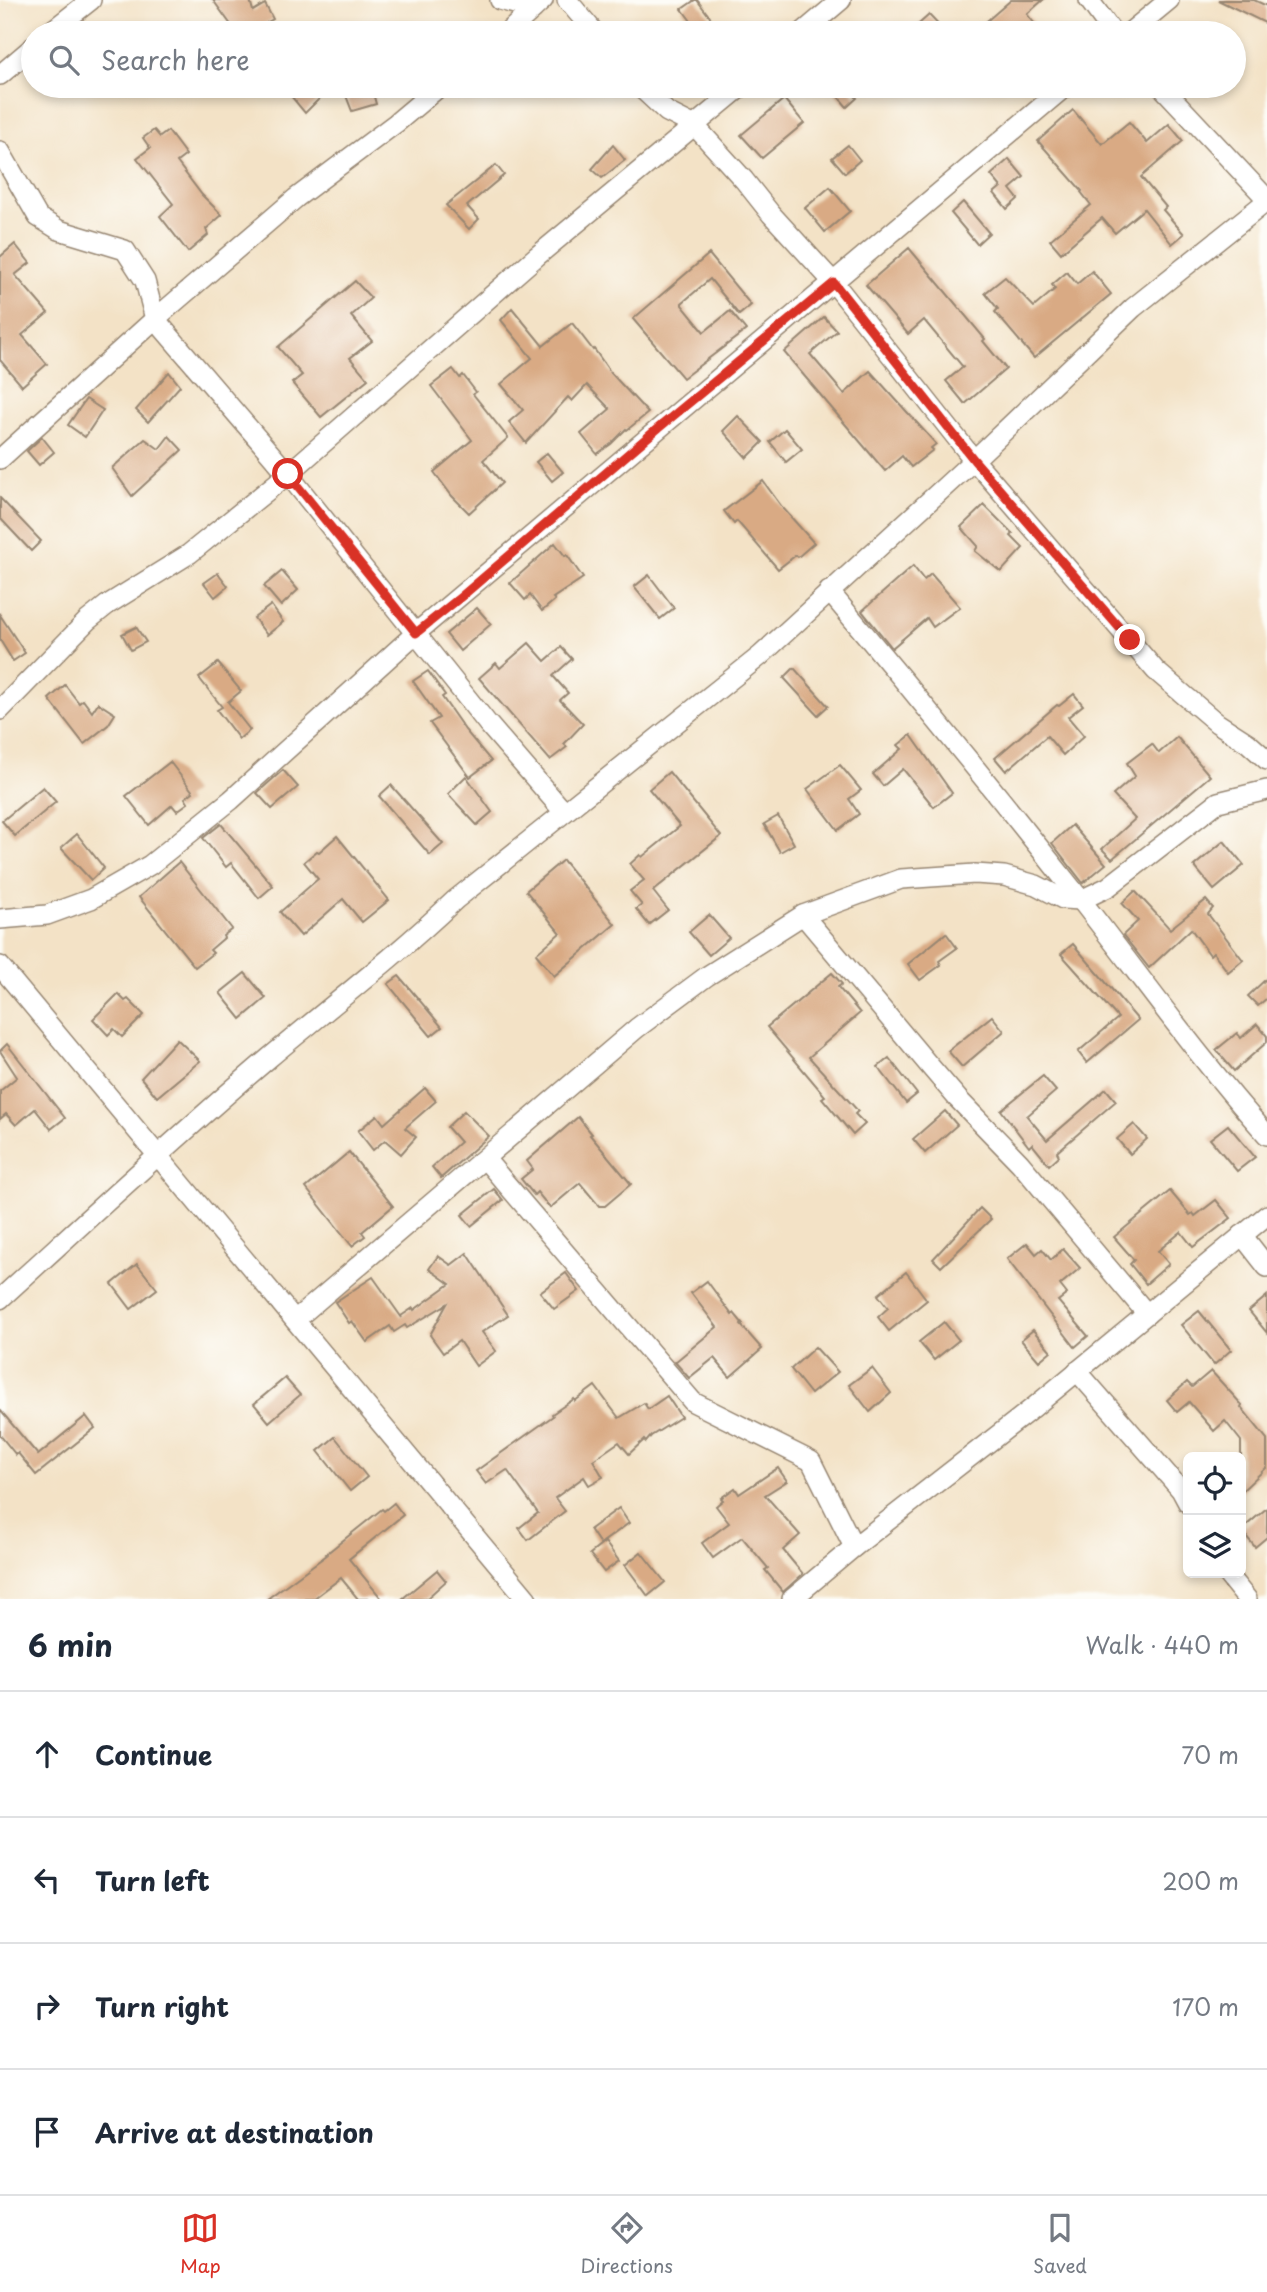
<!DOCTYPE html>
<html lang="en">
<head>
<meta charset="utf-8">
<style>
  body { margin:0; font-family:"Playpen Sans",sans-serif; background:#f2f2f3; color:#1f2937 }
  .controls { position:absolute; right:21px; bottom:21px; display:grid; overflow:hidden; border-radius:10px; box-shadow:0 4px 10px #0003 }
  .controls button { width:63px; height:63px; display:grid; place-items:center; padding:0; border:0; border-bottom:2px solid #e0e1e3; background:#fff; color:#1f2937; font:35px sans-serif }
  .stop { position:absolute; width:21px; height:21px; margin:-16px; border:5px solid #d93025; border-radius:50%; background:#fff }
  .stop.end { background:#d93025; border-color:#fff; box-shadow:0 2px 7px #0008 }
  .list { margin:0; padding:0; list-style:none }
  h2 { display:flex; justify-content:space-between; align-items:center; height:91px; margin:0; padding:0 28px; font-size:30px }
  h2 small { font-size:23px; font-weight:400; color:#747a83 }
  .list li { display:grid; grid-template-columns:46px 1fr auto; gap:21px; align-items:center; box-sizing:border-box; height:126px; padding:0 28px; border-top:2px solid #e0e1e3 }
  .list b { display:block; font-size:26px; white-space:nowrap }
  .list em { font-size:23px; font-style:normal; color:#747a83 }
  .icon { flex:none; width:38px; height:38px; fill:none; stroke:currentColor; stroke-width:2; stroke-linecap:round; stroke-linejoin:round }
  .map { position:relative; flex:none; width:1267px; height:1599px; overflow:hidden }
  .search { position:absolute; background:#fff; box-shadow:0 4px 10px #0003; left:21px; right:21px; top:21px; height:77px; display:flex; align-items:center; gap:18px; box-sizing:border-box; padding:0 24px; border-radius:38px; color:#747a83; font-size:26px }
  .sheet { height:595px; background:#fff }
  nav { display:flex; justify-content:space-around; align-items:center; box-sizing:border-box; height:98px; border-top:2px solid #e0e1e3; background:#fff; font-size:19px; color:#747a83 }
  nav a { display:grid; justify-items:center; gap:4px }
  nav .on { color:#d93025 }
  .map>svg:first-child { display:block }
  .building { fill:#d9aa84 }
  .lines { fill:none; stroke-linecap:round; stroke-linejoin:round }
  .minor-casing { stroke:#978672; stroke-width:22 }
  .minor { stroke:#fff; stroke-width:19 }
  .route { stroke:#d93025; stroke-width:9 }
</style>
</head>
<body>
<div class="map">
<svg width="1267" height="1599" viewBox="0 0 1267 1599">
  <rect width="100%" height="100%" fill="#fdfcf7"/>
  <filter id="ink" filterUnits="userSpaceOnUse"><feTurbulence type="fractalNoise" baseFrequency=".0143" numOctaves="2"/><feDisplacementMap in="SourceGraphic" scale="14" xChannelSelector="R" yChannelSelector="G"/><feConvolveMatrix kernelMatrix="1 2 1 2 8 2 1 2 1" color-interpolation-filters="sRGB"/></filter>
  <filter id="wash" filterUnits="userSpaceOnUse"><feTurbulence type="fractalNoise" baseFrequency=".00686" numOctaves="4" result="noise"/><feDisplacementMap in="SourceGraphic" scale="28" xChannelSelector="R" yChannelSelector="G"/><feGaussianBlur stdDeviation="1.57" result="paint"/><feColorMatrix in="noise" values="0 0 0 0 0 0 0 0 0 0 0 0 0 0 0 0 0 1.4 0 .05"/><feComposite in="paint" operator="in"/></filter>
  <g filter="url(#wash)">
    <rect width="100%" height="100%" fill="#f3e2c6"/>
    <g id="blocks">
      <g class="building">
        <polygon points="213,0 250,0 253,11 265,4 273,19 248,33 237,33"/>
        <polygon points="695,0 697,0 722,33 700,33 682,9"/>
        <polygon points="1011,0 1043,0 1027,14 1042,33 973,33"/>
        <polygon points="1218,0 1254,0 1267,6 1267,24"/>
        <polygon points="929,15 946,33 909,33"/>
        <polygon points="303,86 313,86 322,96 305,113 291,96"/>
        <polygon points="363,86 371,86 376,104 352,111 345,93"/>
        <polygon points="829,86 847,86 857,98 847,107"/>
        <polygon points="784,99 804,123 762,158 741,135"/>
        <polygon points="1073,110 1102,144 1129,122 1147,143 1169,124 1183,141 1141,177 1166,207 1163,210 1184,234 1172,244 1144,209 1115,233 1102,218 1061,253 1050,240 1091,205 1081,192 1082,191 1038,141"/>
        <polygon points="154,130 160,137 168,131 186,155 177,162 202,195 222,215 206,229 208,235 188,252 160,216 173,204 137,158 150,148 143,138"/>
        <polygon points="613,145 625,160 602,178 592,169"/>
        <polygon points="848,145 860,160 845,173 832,158"/>
        <polygon points="1009,159 1024,177 1010,189 1018,199 1007,209 994,193 1001,187 991,175"/>
        <polygon points="496,165 504,175 467,206 479,219 469,229 446,205"/>
        <polygon points="830,187 850,211 825,232 805,208"/>
        <polygon points="963,202 989,233 977,244 951,213"/>
        <polygon points="15,244 30,263 15,275 48,313 22,335 47,364 22,386 0,360 0,257"/>
        <polygon points="909,248 985,339 983,341 1006,369 965,404 946,381 963,367 924,320 908,334 866,285"/>
        <polygon points="709,254 751,305 739,315 710,279 682,303 682,305 704,332 730,311 746,330 683,378 633,319"/>
        <polygon points="1092,271 1111,294 1034,358 995,312 998,309 985,293 1005,277 1034,307 1055,289 1052,285 1067,272 1077,284"/>
        <polygon points="355,281 371,298 351,316 372,341 350,358 368,379 321,417 292,383 302,375 278,347"/>
        <polygon points="512,308 543,346 572,323 593,350 594,349 611,373 648,413 627,430 626,429 611,444 597,454 581,434 610,409 587,385 572,401 568,397 526,443 509,422 523,410 501,384 532,358 501,320"/>
        <polygon points="824,317 837,331 810,354 844,394 870,371 936,444 931,448 933,450 911,467 902,456 885,471 784,352"/>
        <polygon points="453,369 460,378 463,375 476,392 473,394 508,438 483,460 502,483 469,513 452,496 434,472 472,440 431,386"/>
        <polygon points="169,372 180,386 148,422 136,410"/>
        <polygon points="86,399 103,410 85,437 68,425"/>
        <polygon points="738,416 763,442 747,458 723,431"/>
        <polygon points="785,429 802,449 786,462 770,442"/>
        <polygon points="169,436 182,450 132,496 112,468 145,439 159,449"/>
        <polygon points="42,437 54,452 39,465 27,451"/>
        <polygon points="547,453 563,472 552,481 536,462"/>
        <polygon points="763,481 782,507 814,543 798,557 796,555 778,569 737,521 734,524 724,511"/>
        <polygon points="0,498 41,541 31,551 0,518"/>
        <polygon points="984,505 1013,534 1011,536 1023,548 1001,572 975,551 978,546 961,527"/>
        <polygon points="555,543 565,556 567,555 583,578 553,598 555,600 542,611 530,595 525,600 510,583"/>
        <polygon points="913,566 924,580 931,574 960,607 933,627 927,618 892,648 862,611"/>
        <polygon points="282,571 298,590 281,606 264,586"/>
        <polygon points="218,573 228,586 215,597 204,583"/>
        <polygon points="649,575 674,608 660,619 634,587"/>
        <polygon points="271,605 283,622 267,635 254,618"/>
        <polygon points="477,608 491,624 460,651 446,634"/>
        <polygon points="0,615 25,653 13,661 0,640"/>
        <polygon points="136,627 146,642 131,650 122,634"/>
        <polygon points="529,643 545,661 561,647 572,659 553,676 568,693 560,700 583,724 564,744 567,747 550,760 479,678 496,663 500,668"/>
        <polygon points="218,663 241,691 228,702 250,730 239,739 217,710 222,707 199,678"/>
        <polygon points="794,668 828,706 818,715 784,678"/>
        <polygon points="428,671 445,695 442,697 465,730 491,761 470,777 430,723 439,718 413,681"/>
        <polygon points="65,685 79,703 83,700 92,712 98,703 115,714 108,725 84,744 49,699"/>
        <polygon points="1074,694 1083,705 1068,717 1084,736 1063,755 1047,736 1006,771 995,758 1057,705 1059,706"/>
        <polygon points="911,735 952,793 934,807 903,769 883,786 873,774 902,749 898,745"/>
        <polygon points="1177,737 1210,776 1112,859 1102,849 1135,819 1113,795 1135,776 1127,763 1152,744 1159,753"/>
        <polygon points="170,762 193,792 185,798 188,803 177,811 172,805 149,825 126,796"/>
        <polygon points="840,765 861,790 849,799 859,814 838,830 807,789"/>
        <polygon points="283,770 298,787 272,809 257,793"/>
        <polygon points="669,772 721,836 653,891 668,910 649,925 636,909 642,905 630,891 644,880 630,864 640,855 642,857 680,826 649,789"/>
        <polygon points="466,776 492,812 477,825 448,794"/>
        <polygon points="391,785 443,844 430,855 379,796"/>
        <polygon points="43,787 56,802 15,836 2,821"/>
        <polygon points="778,816 794,844 780,852 764,824"/>
        <polygon points="221,824 273,886 259,898 231,863 226,867 203,838"/>
        <polygon points="1072,825 1106,864 1083,883 1052,843"/>
        <polygon points="77,834 104,868 91,880 61,848"/>
        <polygon points="337,836 389,900 362,922 343,899 301,936 280,912 318,879 304,862 317,851 319,852"/>
        <polygon points="1224,841 1244,865 1214,890 1194,866"/>
        <polygon points="563,860 615,924 554,976 536,954 560,933 526,891"/>
        <polygon points="179,862 232,929 223,936 224,938 210,950 213,953 195,967 139,897"/>
        <polygon points="1135,891 1170,929 1206,900 1213,908 1208,914 1243,960 1228,972 1213,952 1210,955 1191,929 1149,968 1123,935 1138,921 1122,903"/>
        <polygon points="709,915 729,938 709,955 689,932"/>
        <polygon points="946,933 957,948 939,961 941,965 920,980 908,964"/>
        <polygon points="1073,944 1138,1020 1087,1063 1078,1052 1118,1018 1061,954"/>
        <polygon points="245,973 266,998 241,1019 220,993"/>
        <polygon points="832,973 842,984 838,987 860,1013 809,1057 858,1111 855,1114 865,1124 853,1135 822,1098 825,1096 767,1027"/>
        <polygon points="399,976 442,1027 431,1036 388,984"/>
        <polygon points="1267,978 1267,998 1258,1006 1248,996"/>
        <polygon points="118,994 125,1001 128,999 144,1015 122,1037 114,1029 108,1035 93,1019"/>
        <polygon points="992,1016 1004,1031 962,1067 948,1051"/>
        <polygon points="1257,1024 1267,1036 1267,1042 1234,1071 1216,1050 1237,1033 1241,1038"/>
        <polygon points="177,1039 200,1061 157,1097 141,1078"/>
        <polygon points="7,1044 65,1118 51,1129 35,1109 16,1125 6,1114 0,1119 0,1091 17,1077 0,1051"/>
        <polygon points="889,1058 917,1094 906,1103 878,1067"/>
        <polygon points="1043,1076 1056,1091 1027,1116 1047,1140 1106,1089 1116,1101 1057,1152 1059,1156 1049,1165 1032,1144 1029,1147 1001,1110"/>
        <polygon points="425,1088 436,1101 405,1128 416,1137 401,1154 385,1140 373,1150 358,1131 377,1115 384,1124"/>
        <polygon points="464,1111 489,1136 441,1178 432,1167 460,1142 447,1127"/>
        <polygon points="945,1111 957,1125 925,1153 913,1139"/>
        <polygon points="578,1117 592,1134 590,1135 631,1184 605,1206 599,1206 580,1183 550,1208 537,1192 534,1195 521,1179 533,1169 527,1161"/>
        <polygon points="1134,1124 1147,1139 1130,1154 1117,1139"/>
        <polygon points="1228,1125 1255,1157 1237,1171 1210,1139"/>
        <polygon points="349,1152 393,1206 362,1232 365,1236 352,1246 306,1188"/>
        <polygon points="494,1189 503,1200 471,1226 462,1215"/>
        <polygon points="1170,1191 1190,1215 1193,1213 1195,1216 1216,1200 1231,1218 1193,1247 1181,1232 1158,1251 1169,1264 1146,1284 1130,1264 1134,1260 1114,1237"/>
        <polygon points="980,1208 991,1219 941,1267 933,1259"/>
        <polygon points="1027,1243 1036,1254 1042,1249 1051,1260 1063,1249 1080,1268 1060,1285 1067,1294 1058,1301 1088,1336 1075,1347 1007,1259"/>
        <polygon points="467,1253 508,1315 482,1332 496,1351 476,1366 459,1341 443,1353 430,1335 447,1304 407,1328 405,1325 394,1332 390,1326 367,1342 352,1321 349,1323 335,1302 373,1277 402,1318 401,1316 413,1308 414,1310 450,1284 429,1269 438,1256 451,1265"/>
        <polygon points="137,1264 157,1289 131,1309 112,1284"/>
        <polygon points="906,1272 927,1300 889,1331 878,1317 888,1308 878,1295"/>
        <polygon points="566,1273 579,1291 554,1309 540,1292"/>
        <polygon points="707,1281 732,1315 734,1313 743,1324 741,1325 762,1349 730,1377 714,1358 689,1378 675,1362 717,1327 691,1293"/>
        <polygon points="1267,1296 1267,1333 1249,1311"/>
        <polygon points="1199,1311 1231,1350 1214,1365 1181,1325"/>
        <polygon points="944,1322 959,1340 934,1360 919,1342"/>
        <polygon points="1033,1330 1051,1351 1039,1361 1021,1340"/>
        <polygon points="815,1347 838,1372 811,1394 791,1369"/>
        <polygon points="872,1368 891,1393 870,1412 849,1385"/>
        <polygon points="1211,1371 1242,1405 1241,1407 1267,1439 1267,1467 1241,1492 1241,1441 1225,1421 1214,1431 1189,1402 1177,1412 1167,1400 1187,1382 1192,1387"/>
        <polygon points="285,1378 300,1395 269,1422 254,1404"/>
        <polygon points="595,1386 619,1418 644,1403 648,1409 667,1396 681,1417 651,1436 646,1442 644,1440 629,1454 619,1442 593,1460 603,1477 589,1485 584,1477 555,1498 565,1511 528,1540 519,1528 538,1513 507,1470 486,1484 476,1471 553,1416 552,1414 574,1399 575,1401"/>
        <polygon points="0,1410 38,1455 86,1416 95,1428 36,1475 18,1453 16,1455 0,1435"/>
        <polygon points="335,1437 367,1477 350,1491 318,1451"/>
        <polygon points="778,1468 787,1481 765,1495 800,1535 783,1550 803,1574 783,1592 765,1570 768,1568 742,1537 713,1558 702,1543 729,1523 716,1506 723,1500 721,1498 735,1488 739,1494"/>
        <polygon points="394,1503 403,1515 349,1559 382,1599 358,1599 341,1578 313,1599 267,1599 327,1555 326,1554 382,1509 384,1511"/>
        <polygon points="619,1508 629,1523 600,1544 590,1529"/>
        <polygon points="1267,1508 1267,1537 1255,1547 1241,1530"/>
        <polygon points="605,1542 619,1561 604,1572 590,1554"/>
        <polygon points="641,1552 665,1582 648,1596 625,1565"/>
        <polygon points="437,1570 446,1581 426,1599 402,1599"/>
      </g>
    </g>
  </g>
  <g filter="url(#ink)">
    <use href="#blocks" fill-opacity="0" stroke="#978672" stroke-width="2"/>
    <g class="lines">
      <defs>
        <g id="minor">
          <polyline points="500,0 533,9"/>
          <polyline points="567,0 595,33"/>
          <polyline points="1089,0 1113,33"/>
          <polyline points="49,33 91,0"/>
          <polyline points="507,33 543,0"/>
          <polyline points="802,33 841,0"/>
          <polyline points="1129,33 1169,0"/>
          <polyline points="0,75 33,47"/>
          <polyline points="639,86 667,112 695,126 744,180 771,214 834,283 974,460 1156,671 1217,723 1248,743 1267,760"/>
          <polyline points="1161,86 1267,199"/>
          <polyline points="0,151 38,217 59,230 125,250 145,281 155,319 288,474 488,724 564,812"/>
          <polyline points="0,459 155,319 296,198 396,123 440,86"/>
          <path d="M829,591C914,692 998,795 1080,899C1142,978 1200,1060 1267,1135"/>
          <polyline points="0,710 87,621 107,605 189,554 288,474 537,256 742,86"/>
          <polyline points="803,915 928,1064 958,1099 1020,1163 1147,1314"/>
          <polyline points="0,919 47,915 91,899 150,865 231,800 416,633 1066,86"/>
          <polyline points="0,966 527,1599"/>
          <polyline points="485,1159 693,1402 811,1461 854,1547"/>
          <polyline points="1242,1235 1267,1267"/>
          <path d="M0,1299C89,1218 177,1136 269,1058C331,1006 396,956 455,900L760,656L974,460L1133,308L1267,201"/>
          <polyline points="295,1320 637,1028 707,976 803,915 901,879 975,874 1004,876 1036,885 1063,899 1081,900 1108,887 1218,802 1267,790"/>
          <polyline points="1077,1371 1181,1490 1188,1503"/>
          <polyline points="1226,1573 1247,1599"/>
          <polyline points="792,1599 854,1547 1034,1407 1267,1215"/>
        </g>
      </defs>
      <use href="#minor" class="minor-casing"/>
      <use href="#minor" class="minor"/>
    </g>
  </g>
  <g class="lines" filter="url(#ink)">
    <polyline class="route" points="288,474 416,633 462,596 656,430 834,283 974,460 1130,640"/>
  </g>
</svg>
<div class="controls">
<button><svg class="icon" aria-label="locate" viewBox="0 0 24 24"><circle cx="12" cy="12" r="6"/><path d="M12 2v4M12 18v4M2 12h4M18 12h4"/></svg></button>
<button><svg class="icon" aria-label="layers" viewBox="0 0 24 24"><path d="M12 4l9 5-9 5-9-5zM3 14l9 5 9-5"/></svg></button>
</div>
<div class="stop" style="left:288px;top:474px"></div>
<div class="stop end" style="left:1130px;top:640px"></div>
<div class="search"><svg class="icon" aria-label="search" viewBox="0 0 24 24"><circle cx="10" cy="10" r="6"/><path d="M15 15l6 6"/></svg>Search here</div>
</div>
<section class="sheet">
<h2>6 min<small>Walk · 440 m</small></h2>
<ul class="list">
<li><svg class="icon" aria-label="ahead" viewBox="0 0 24 24"><path d="M12 20V5M6 11l6-6 6 6"/></svg><div><b>Continue</b></div><em>70 m</em></li>
<li><svg class="icon" aria-label="left" viewBox="0 0 24 24"><path d="M17 20v-9H6M10 6l-5 5 5 5"/></svg><div><b>Turn left</b></div><em>200 m</em></li>
<li><svg class="icon" aria-label="right" viewBox="0 0 24 24"><path d="M7 20v-9h11M14 6l5 5-5 5"/></svg><div><b>Turn right</b></div><em>170 m</em></li>
<li><svg class="icon" aria-label="arrive" viewBox="0 0 24 24"><path d="M6 21V4h12l-3 4 3 4H6"/></svg><div><b>Arrive at destination</b></div></li>
</ul>
</section>
<nav>
<a class="on"><svg class="icon" aria-label="map" viewBox="0 0 24 24"><path d="M3 6l6-2 6 2 6-2v14l-6 2-6-2-6 2zM9 4v14M15 6v14"/></svg>Map</a>
<a><svg class="icon" aria-label="directions" viewBox="0 0 24 24"><path d="M12 3l9 9-9 9-9-9zM9 14v-3h6M13 9l2 2-2 2"/></svg>Directions</a>
<a><svg class="icon" aria-label="saved" viewBox="0 0 24 24"><path d="M7 4h10v16l-5-4-5 4z"/></svg>Saved</a>
</nav>
</body>
</html>
